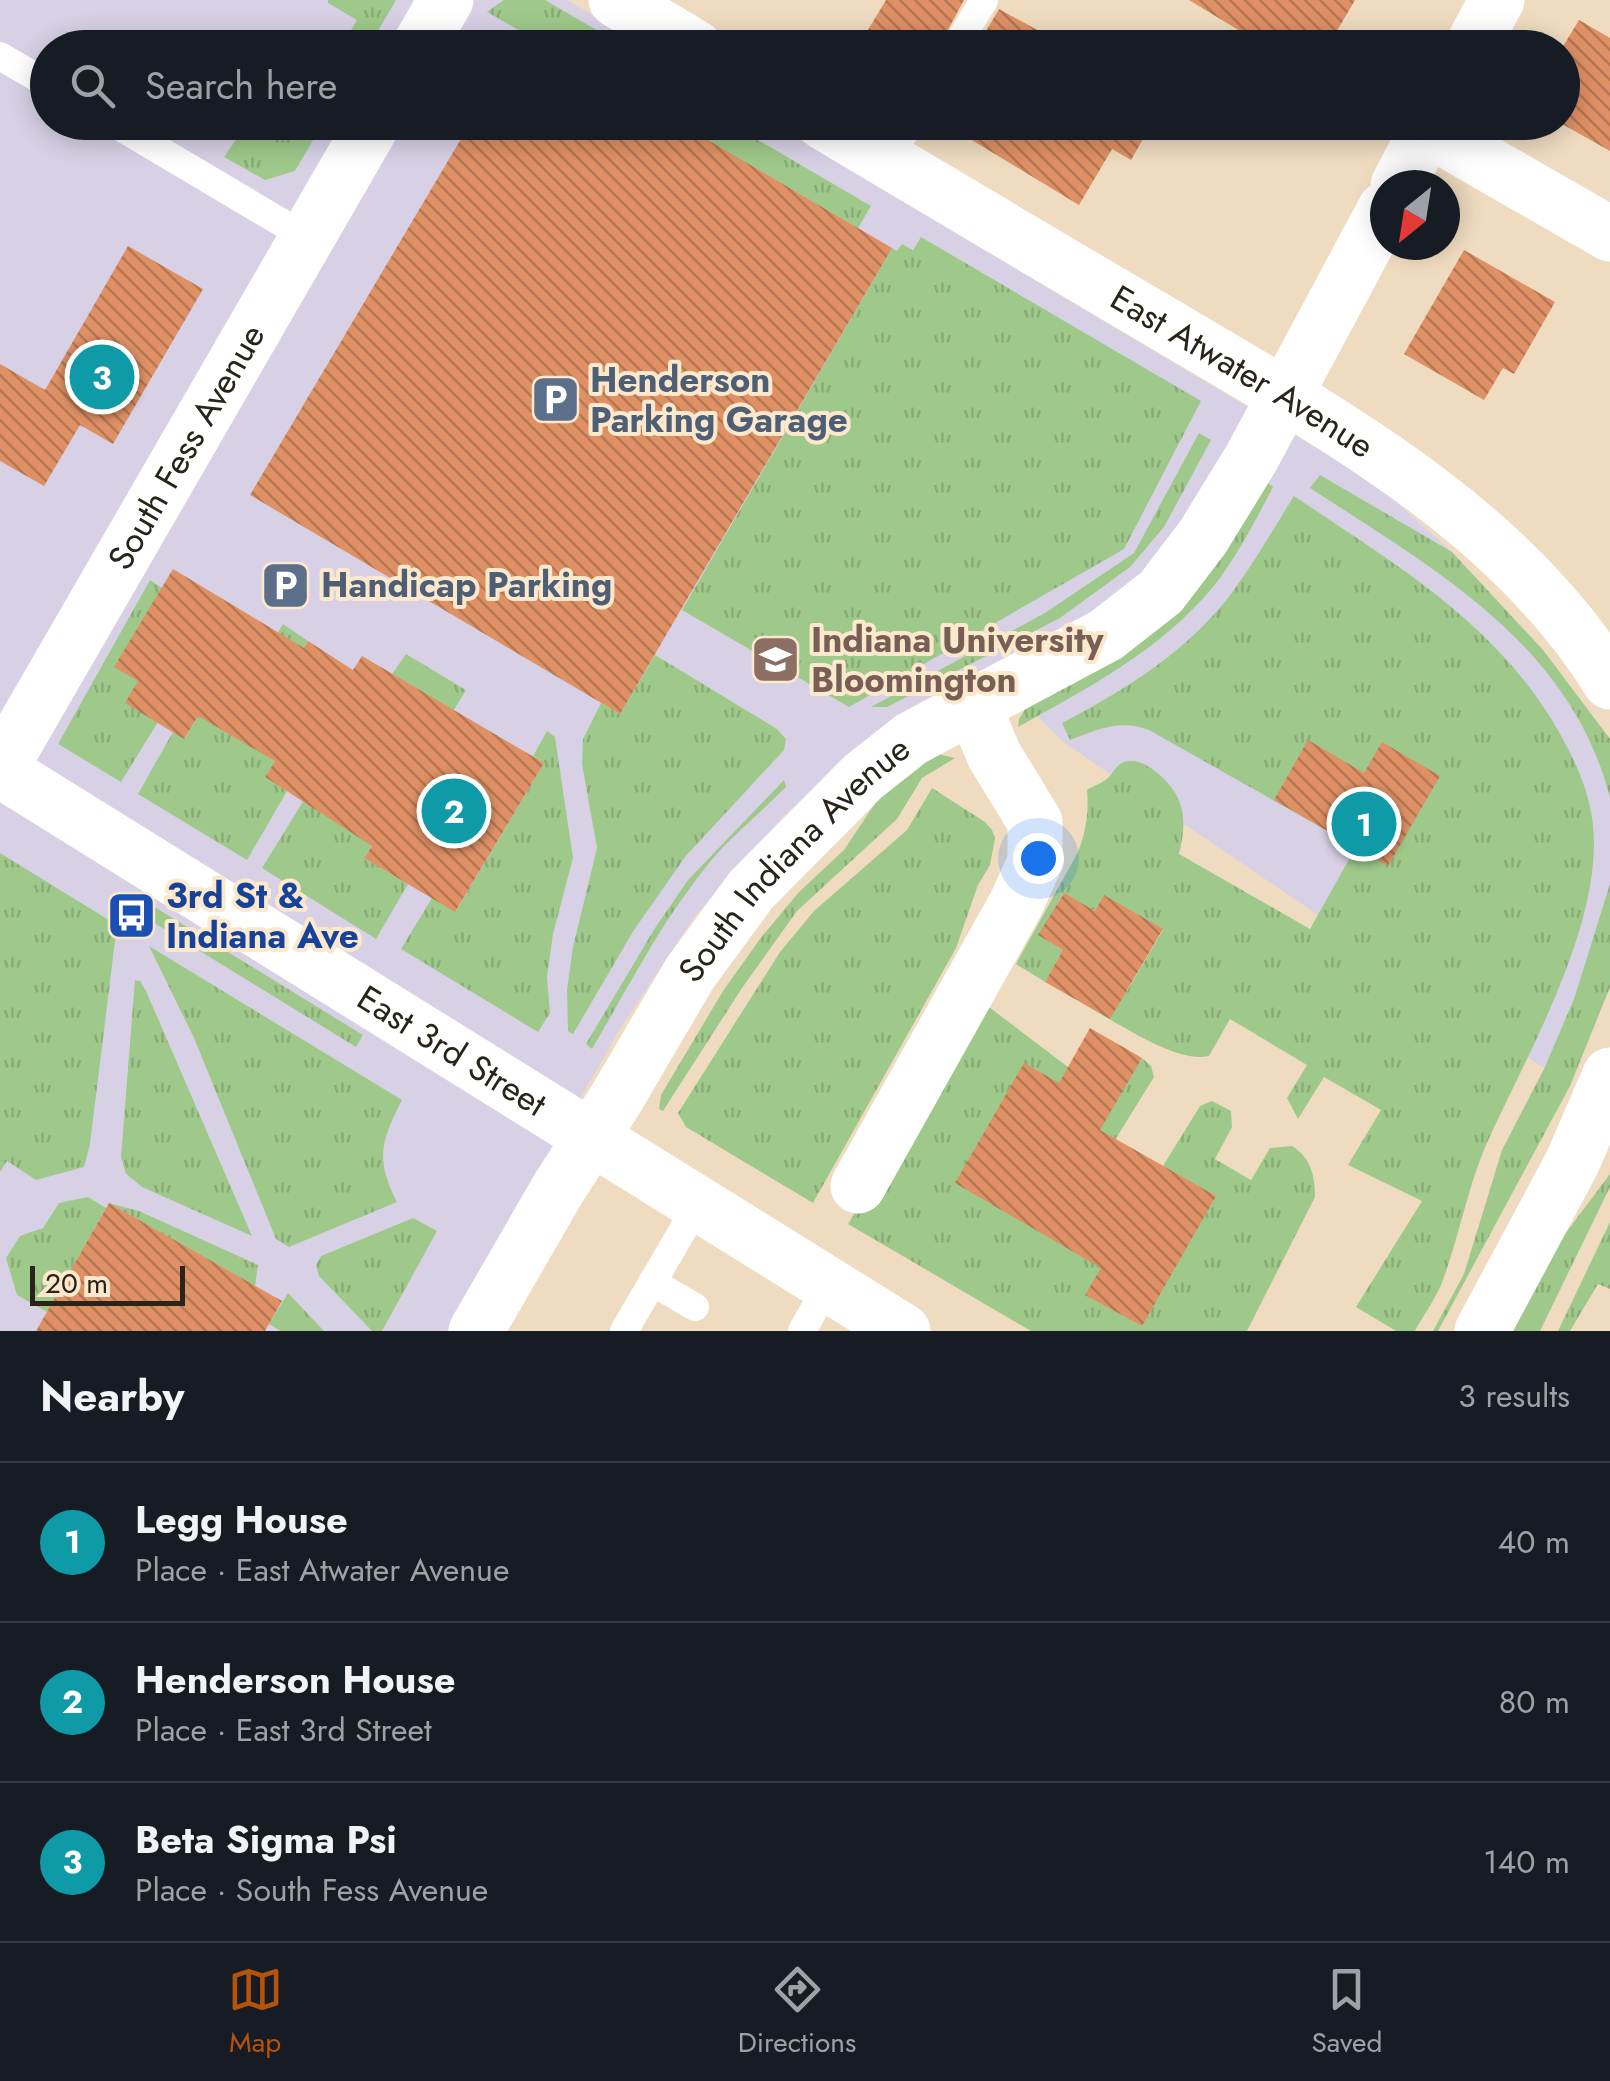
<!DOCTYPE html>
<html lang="en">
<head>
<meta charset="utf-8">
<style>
  body { margin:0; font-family:Jost,sans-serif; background:#242831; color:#f1f3f6 }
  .compass { position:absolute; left:1370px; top:170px; width:90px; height:90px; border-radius:50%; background:#171b24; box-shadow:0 5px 25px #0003; rotate:210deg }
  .scale { position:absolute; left:30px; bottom:25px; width:155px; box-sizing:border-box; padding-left:10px; border:5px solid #2a2319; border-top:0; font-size:28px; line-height:35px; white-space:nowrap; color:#2a2319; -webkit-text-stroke:8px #fce9cd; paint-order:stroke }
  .you { position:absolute; left:1038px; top:858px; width:35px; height:35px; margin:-25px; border:8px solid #fff; border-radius:50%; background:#1a73e8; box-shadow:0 0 0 15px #1a73e833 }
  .badge { display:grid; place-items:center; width:65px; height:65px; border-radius:50%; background:#b45309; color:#fff; font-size:32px; font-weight:700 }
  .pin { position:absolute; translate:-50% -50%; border:5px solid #fff; box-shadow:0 2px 10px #0006 }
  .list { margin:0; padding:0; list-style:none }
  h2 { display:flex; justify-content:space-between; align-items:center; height:130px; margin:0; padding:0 40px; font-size:42px }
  h2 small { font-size:32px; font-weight:400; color:#9ea1a6 }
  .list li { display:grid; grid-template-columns:65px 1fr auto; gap:30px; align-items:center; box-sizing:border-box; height:160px; padding:0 40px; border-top:2px solid #363941 }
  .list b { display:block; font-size:38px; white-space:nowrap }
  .list p { margin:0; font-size:32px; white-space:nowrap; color:#9ea1a6 }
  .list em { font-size:32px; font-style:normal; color:#9ea1a6 }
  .icon { flex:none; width:55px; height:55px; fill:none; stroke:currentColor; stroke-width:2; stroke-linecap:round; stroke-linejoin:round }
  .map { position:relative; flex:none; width:1610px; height:1331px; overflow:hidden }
  .search { position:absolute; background:#171b24; box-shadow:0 5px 25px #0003; left:30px; right:30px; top:30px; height:110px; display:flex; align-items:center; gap:25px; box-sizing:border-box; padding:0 35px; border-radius:55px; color:#9ea1a6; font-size:38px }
  .sheet { height:610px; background:#171b24 }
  nav { display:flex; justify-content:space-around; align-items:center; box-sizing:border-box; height:140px; border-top:2px solid #363941; background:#171b24; font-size:28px; color:#9ea1a6 }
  nav a { display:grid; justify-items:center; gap:5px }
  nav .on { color:#b45309 }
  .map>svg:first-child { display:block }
  .education { fill:#d8d1e6 }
  .grass { fill:url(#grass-tufts) }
  .building { fill:url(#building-back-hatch) }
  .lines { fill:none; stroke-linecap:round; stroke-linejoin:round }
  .service { stroke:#fff; stroke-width:28 }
  .minor { stroke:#fff; stroke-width:55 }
  .tertiary { stroke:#fff; stroke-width:55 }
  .primary { stroke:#fff; stroke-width:55 }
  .labels { text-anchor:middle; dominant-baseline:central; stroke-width:8; stroke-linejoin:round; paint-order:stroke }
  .street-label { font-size:35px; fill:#2a2319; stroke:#fce9cd }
  .service-label { font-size:35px; font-weight:bold; fill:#4e5e75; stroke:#fce9cd; text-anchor:start }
  .education-label { font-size:35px; font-weight:bold; fill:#785e54; stroke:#fce9cd; text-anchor:start }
  .transit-label { font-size:35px; font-weight:bold; fill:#164399; stroke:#fce9cd; text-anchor:start }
</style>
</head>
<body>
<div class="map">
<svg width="1610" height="1331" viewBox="0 0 1610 1331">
  <defs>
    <pattern id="grass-tufts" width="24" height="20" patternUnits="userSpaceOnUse" patternTransform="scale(2.5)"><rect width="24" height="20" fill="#9fc98b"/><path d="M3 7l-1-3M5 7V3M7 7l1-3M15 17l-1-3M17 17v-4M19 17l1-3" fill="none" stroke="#89ac77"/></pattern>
    <pattern id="building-back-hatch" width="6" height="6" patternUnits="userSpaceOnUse" patternTransform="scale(2.5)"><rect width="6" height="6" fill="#df9165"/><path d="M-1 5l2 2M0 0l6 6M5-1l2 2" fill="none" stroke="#b57652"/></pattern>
  </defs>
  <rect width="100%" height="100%" fill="#efdcc0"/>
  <polygon class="education" points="0,0 567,0 647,47 48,48 48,122 772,123 1375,483 1452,552 1543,650 1610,739 1610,987 1570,1086 1063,742 991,670 893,719 785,815 695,916 620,1029 447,1331 0,1331"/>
  <g class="grass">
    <polygon points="328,0 396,0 368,48 341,47 357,20 328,3"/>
    <polygon points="504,0 545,0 626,47 548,47 487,12"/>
    <polygon points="248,122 278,123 291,129 296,123 323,123 295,171 265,180 224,157"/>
    <polygon points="677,123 729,123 871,206 858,228"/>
    <polygon points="921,237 1201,401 1124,549 849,707 682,610 892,248 897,251 902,244 913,250"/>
    <polygon points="1199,433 1211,440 1164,527 1130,567 1060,618 887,707 871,707 1045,613 1134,553"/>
    <path d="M1320,475L1452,552L1543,650L1610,739V798C1571,644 1434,569 1310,488Z"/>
    <path d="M1264,479L1273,487C1255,521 1237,557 1213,587C1161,650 1088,688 1018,727L1019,719L1029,703Z"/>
    <path d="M1294,496C1399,567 1504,627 1565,743C1582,775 1594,806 1594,843C1594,937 1530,1050 1491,1134C1468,1182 1460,1236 1441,1285C1434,1301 1423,1316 1415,1331H1396L1356,1307L1422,1201L1348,1165L1381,1110L1324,1077L1298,1119L1287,1098L1307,1065L1230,1019L1209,1056C1176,1064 1115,1021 1085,1005L1102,977L1127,991L1163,930L1105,896L1095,911L1063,894L1039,935L1063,950L1045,982L1016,964L1078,852C1086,831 1089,812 1087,790C1093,786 1102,783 1108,778C1116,770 1118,760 1132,761C1142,761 1153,769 1160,775C1186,799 1187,821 1179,854L1310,929L1356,847L1149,730C1119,719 1099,729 1070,740L1062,723C1127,689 1193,648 1236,587C1257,558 1275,526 1294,496Z"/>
    <polygon points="150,580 162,588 138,681 158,722 121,782 58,744"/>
    <polygon points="283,624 308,641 246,742 275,761 265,777 287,791 247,860 138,794 173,732 185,738 198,716 220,729"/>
    <polygon points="406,654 466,690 364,858 408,884 376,939 262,868 304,800"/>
    <polygon points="655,655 777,729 786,739 784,750 685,857 634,930 573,1034 568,1031 567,990 573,947 597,848 582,764 583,739 601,703 620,714"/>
    <polygon points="547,731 555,737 573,858 553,934 547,977 550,1013 538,1032 401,949 432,898 456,911 544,763 533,756"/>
    <polygon points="938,754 955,758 922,778 897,819 797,911 742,988 663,1111 659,1109 661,1095 723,991 760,939 799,892 844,850 890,781"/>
    <path d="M784,780L786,787C766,807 744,826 724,846C670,905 632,981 592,1049L586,1044L655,928L688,880Z"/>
    <polygon points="932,788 985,822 992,830 995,838 990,865 978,885 956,948 813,1203 686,1127 678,1113 780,952 814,911 907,830"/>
    <polygon points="0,853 117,925 90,1144 84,1167 36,1180 7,1161 0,1172"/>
    <polygon points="1610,884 1610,987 1570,1086 1438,1331 1433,1331 1464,1274 1502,1150 1544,1069 1574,999"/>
    <polygon points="153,906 363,1035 356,1047 146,918"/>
    <path d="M149,946L402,1100C381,1141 375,1159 397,1202L289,1247L276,1239L194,1038Z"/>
    <polygon points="135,980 140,981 146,991 252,1236 142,1187 126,1174 121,1157"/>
    <path d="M985,1004L1068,1067L1119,1096L1142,1058L1151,1066L1154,1077L1115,1140L1163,1166L1200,1106L1212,1101L1231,1111L1232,1127L1215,1159L1251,1180L1270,1148L1292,1146C1311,1158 1315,1176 1315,1197L1247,1331H1031L848,1224Z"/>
    <polygon points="1610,1174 1610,1187 1540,1331 1507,1331 1559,1242"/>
    <polygon points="88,1197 106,1208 47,1312 17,1295 6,1258 20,1236 43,1228 59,1203"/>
    <polygon points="109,1203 139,1211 258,1265 255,1287"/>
    <polygon points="413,1218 437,1231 382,1331 372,1331 319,1276 316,1265 321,1256"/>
    <polygon points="1610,1222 1610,1289 1598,1284 1570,1331 1558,1331"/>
    <polygon points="288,1293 324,1331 280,1331 269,1324"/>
  </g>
  <g class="building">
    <polygon points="886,0 964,0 938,48 857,48"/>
    <polygon points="1189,0 1355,0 1327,48 1268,48"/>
    <polygon points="999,9 1070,48 976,48"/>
    <polygon points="1579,20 1610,38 1610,151 1562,124 1562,48"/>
    <polygon points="471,122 677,122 892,248 620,714 250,495"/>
    <polygon points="942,122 1153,122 1131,160 1112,149 1079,205"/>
    <polygon points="128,246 203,289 113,444 80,425 44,486 0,461 0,364 45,390"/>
    <polygon points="1464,250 1555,302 1514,374 1503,368 1484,400 1404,354"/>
    <polygon points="173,569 304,648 308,641 353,670 362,656 544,763 455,912 364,858 372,846 265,777 275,761 198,716 184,739 125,703 138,681 114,667"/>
    <polygon points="1308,740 1364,773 1382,742 1440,776 1388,866 1274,800"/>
    <polygon points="1064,893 1095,911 1104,895 1163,929 1110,1019 1045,982 1063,950 1038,935"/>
    <polygon points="1090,1028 1142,1058 1100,1130 1216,1196 1142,1326 1085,1295 1101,1268 955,1183 1024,1063 1059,1083"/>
    <polygon points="109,1203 282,1301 265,1331 36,1331"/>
  </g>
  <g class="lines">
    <g class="service">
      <polyline points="955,48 984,0"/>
      <polyline points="0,56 48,84"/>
      <polyline points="112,122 306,237"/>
      <polyline points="888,161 910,122"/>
      <polyline points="652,1282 695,1307"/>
      <polyline points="624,1331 698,1204"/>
      <polyline points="802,1331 828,1285"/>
    </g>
    <g class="minor">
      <polyline points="418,48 446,0"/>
      <polyline points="1427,129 1610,234"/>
      <path id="s1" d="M0,769L374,122"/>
      <polyline points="858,1186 1016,904 1035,862 1035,822 994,755 973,704"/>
    </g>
    <g class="tertiary">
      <polyline points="1471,48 1497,0"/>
      <polyline points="1398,185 1431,122"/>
      <path id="s2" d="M476,1331L558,1189L616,1099L690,973L751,890L863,777L911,739L1106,635L1161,592L1203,537L1252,457L1385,209"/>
    </g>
    <g class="primary">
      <polyline points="616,0 696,48"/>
      <path id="s3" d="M823,122C937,190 1050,257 1164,324C1326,420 1508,517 1610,682"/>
      <path id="s4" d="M0,770L903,1331"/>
      <polyline points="1482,1331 1572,1163 1610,1075"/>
    </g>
  </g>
  <defs>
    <symbol id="parking-square" viewBox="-11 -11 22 22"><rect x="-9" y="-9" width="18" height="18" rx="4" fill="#5c6f8a" stroke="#fce9cd"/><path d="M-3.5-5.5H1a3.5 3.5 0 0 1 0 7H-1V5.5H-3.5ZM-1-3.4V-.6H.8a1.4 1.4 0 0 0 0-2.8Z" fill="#fff"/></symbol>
    <symbol id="university-square" viewBox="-11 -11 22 22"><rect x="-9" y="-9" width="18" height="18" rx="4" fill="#8d6e63" stroke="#fce9cd"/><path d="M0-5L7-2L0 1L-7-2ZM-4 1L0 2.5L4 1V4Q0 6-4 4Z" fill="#fff"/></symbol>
    <symbol id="bus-square" viewBox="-11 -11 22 22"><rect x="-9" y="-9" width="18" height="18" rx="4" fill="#1a4fb4" stroke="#fce9cd"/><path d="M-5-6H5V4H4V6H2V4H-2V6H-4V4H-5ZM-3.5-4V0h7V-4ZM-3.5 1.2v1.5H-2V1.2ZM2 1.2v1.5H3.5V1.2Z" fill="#fff"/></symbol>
  </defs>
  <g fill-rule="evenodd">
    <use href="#parking-square" x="528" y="372" width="55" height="55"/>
    <use href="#parking-square" x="258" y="558" width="55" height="55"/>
    <use href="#university-square" x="748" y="632" width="55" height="55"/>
    <use href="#bus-square" x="104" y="888" width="55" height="55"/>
  </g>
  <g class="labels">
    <g class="street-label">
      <text stroke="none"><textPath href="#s3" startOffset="488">East Atwater Avenue</textPath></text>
      <text stroke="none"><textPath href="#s1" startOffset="372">South Fess Avenue</textPath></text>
      <text stroke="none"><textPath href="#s2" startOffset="572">South Indiana Avenue</textPath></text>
      <text stroke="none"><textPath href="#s4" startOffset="532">East 3rd Street</textPath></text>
    </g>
    <g class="service-label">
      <text x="590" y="380">Henderson<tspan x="590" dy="40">Parking Garage</tspan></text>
      <text x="321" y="585">Handicap Parking</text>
    </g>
    <g class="education-label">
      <text x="811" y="640">Indiana University<tspan x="811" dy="40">Bloomington</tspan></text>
    </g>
    <g class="transit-label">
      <text x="166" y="896">3rd St &amp;<tspan x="166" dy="40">Indiana Ave</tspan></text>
    </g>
  </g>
</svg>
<svg class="compass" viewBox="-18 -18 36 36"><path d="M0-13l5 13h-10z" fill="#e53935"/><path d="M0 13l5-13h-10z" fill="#9ea1a6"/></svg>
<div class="scale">20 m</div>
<div class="you"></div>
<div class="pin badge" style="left:1364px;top:824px;background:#0f9aa8">1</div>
<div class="pin badge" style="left:454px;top:811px;background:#0f9aa8">2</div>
<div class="pin badge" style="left:102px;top:377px;background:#0f9aa8">3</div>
<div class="search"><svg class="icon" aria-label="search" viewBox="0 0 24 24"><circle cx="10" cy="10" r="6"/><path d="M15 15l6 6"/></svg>Search here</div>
</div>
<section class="sheet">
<h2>Nearby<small>3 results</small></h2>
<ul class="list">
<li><span class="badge" style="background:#0f9aa8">1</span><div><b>Legg House</b><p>Place · East Atwater Avenue</p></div><em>40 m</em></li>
<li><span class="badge" style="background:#0f9aa8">2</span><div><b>Henderson House</b><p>Place · East 3rd Street</p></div><em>80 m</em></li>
<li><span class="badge" style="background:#0f9aa8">3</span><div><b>Beta Sigma Psi</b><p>Place · South Fess Avenue</p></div><em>140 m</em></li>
</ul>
</section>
<nav>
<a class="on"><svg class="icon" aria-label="map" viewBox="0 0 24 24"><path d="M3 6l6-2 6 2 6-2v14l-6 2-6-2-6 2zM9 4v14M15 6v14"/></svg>Map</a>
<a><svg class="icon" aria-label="directions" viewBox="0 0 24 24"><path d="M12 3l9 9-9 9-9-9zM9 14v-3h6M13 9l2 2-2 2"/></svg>Directions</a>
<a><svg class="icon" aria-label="saved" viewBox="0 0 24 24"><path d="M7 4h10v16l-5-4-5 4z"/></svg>Saved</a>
</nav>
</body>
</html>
